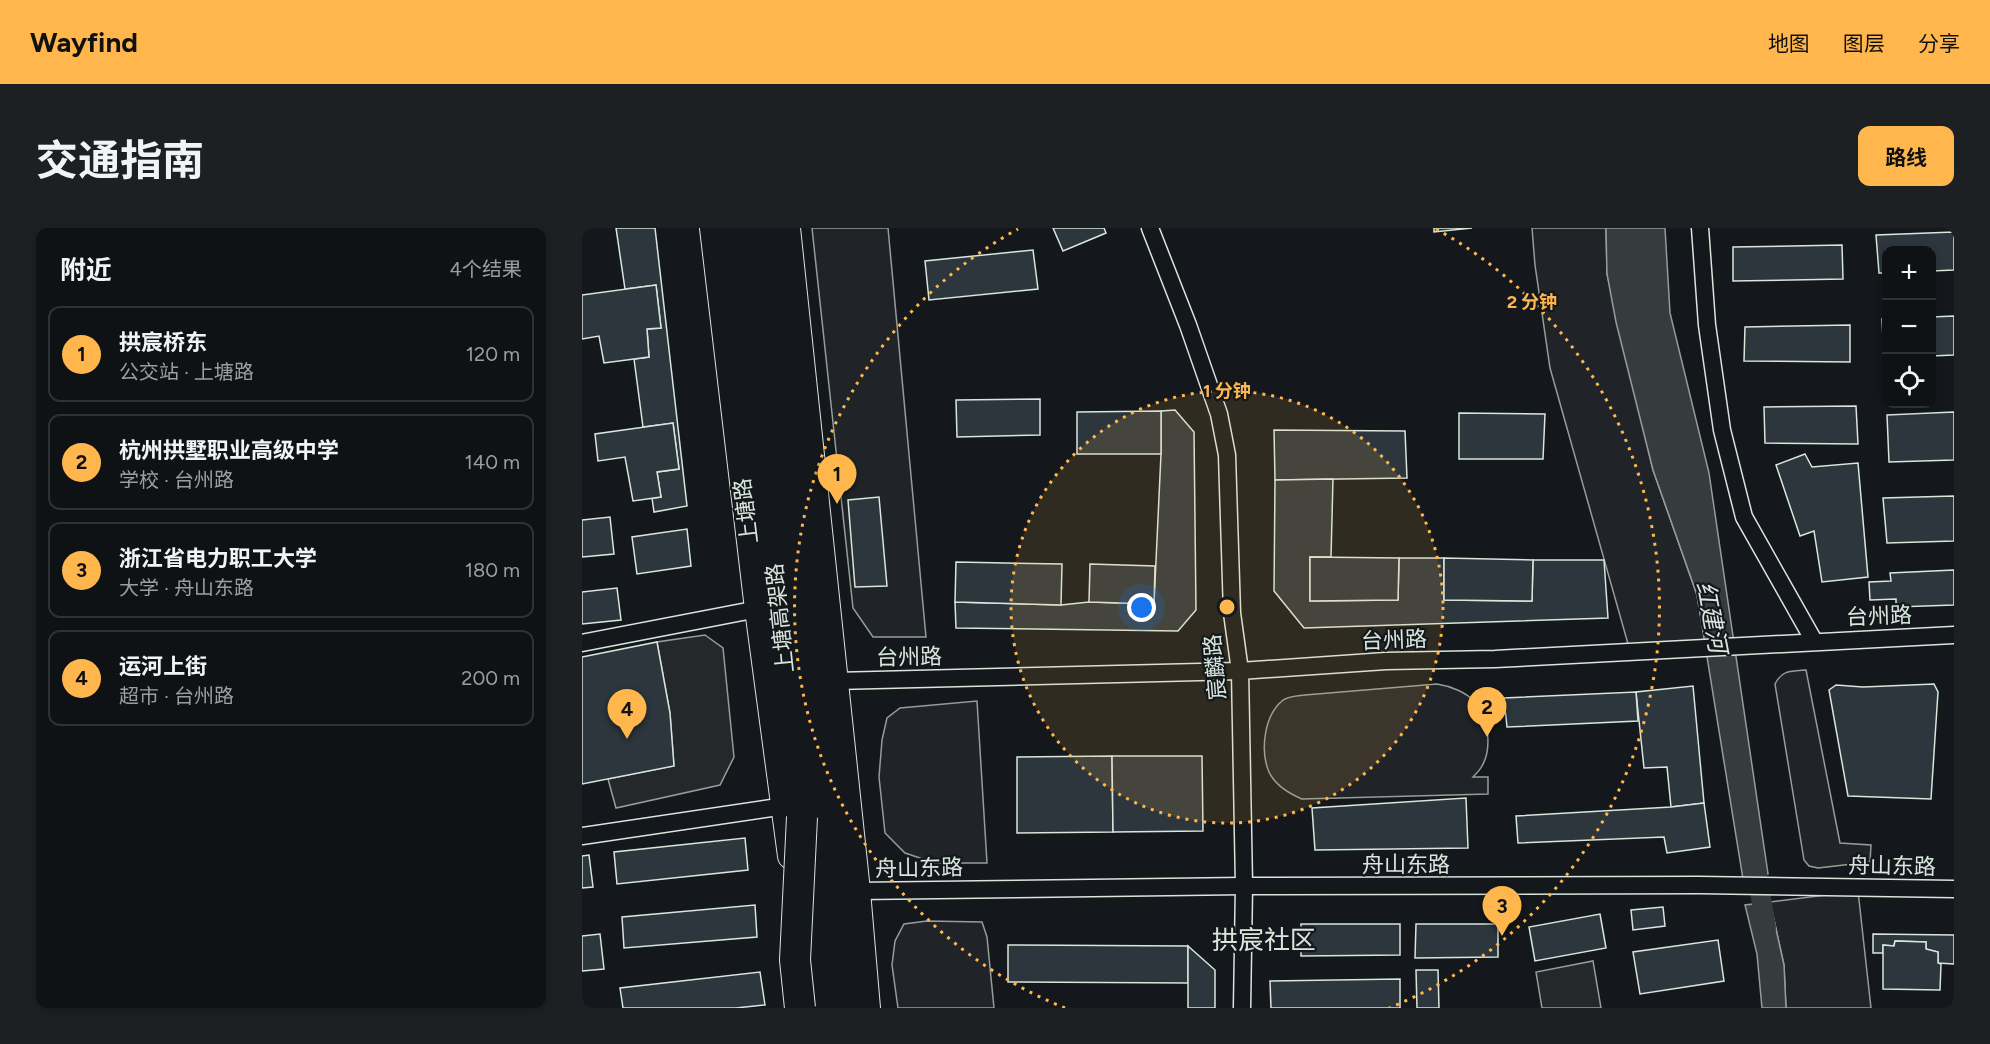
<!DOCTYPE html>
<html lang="zh">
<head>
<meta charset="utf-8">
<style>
  body { margin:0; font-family:Figtree,"Noto Sans SC",sans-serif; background:#1d2022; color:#f1f3f6 }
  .controls { position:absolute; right:18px; top:18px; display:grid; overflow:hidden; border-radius:12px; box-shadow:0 3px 9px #0003 }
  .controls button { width:54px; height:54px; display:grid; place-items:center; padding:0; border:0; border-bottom:2px solid #2f3234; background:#0f1215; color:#f1f3f6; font:30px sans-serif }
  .you { position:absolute; left:560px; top:380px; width:21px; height:21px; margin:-15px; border:4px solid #fff; border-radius:50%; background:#1a73e8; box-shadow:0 0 0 9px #1a73e833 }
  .badge { display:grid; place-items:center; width:39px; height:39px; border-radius:50%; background:#ffb74d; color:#111; font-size:20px; font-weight:700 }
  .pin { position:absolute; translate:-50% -50px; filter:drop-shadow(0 2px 3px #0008) }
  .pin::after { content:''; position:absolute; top:32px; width:21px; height:18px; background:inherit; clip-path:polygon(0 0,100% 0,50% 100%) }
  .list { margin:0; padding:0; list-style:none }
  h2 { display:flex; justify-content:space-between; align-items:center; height:78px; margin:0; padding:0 24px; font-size:26px }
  h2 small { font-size:20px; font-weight:400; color:#9b9ea0 }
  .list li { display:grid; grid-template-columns:39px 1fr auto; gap:18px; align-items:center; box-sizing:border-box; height:96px; margin:0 12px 12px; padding:0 12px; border:2px solid #2f3234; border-radius:12px }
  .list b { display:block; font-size:22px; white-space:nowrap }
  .list p { margin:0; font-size:20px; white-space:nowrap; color:#9b9ea0 }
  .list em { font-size:20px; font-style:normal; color:#9b9ea0 }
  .icon { flex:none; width:33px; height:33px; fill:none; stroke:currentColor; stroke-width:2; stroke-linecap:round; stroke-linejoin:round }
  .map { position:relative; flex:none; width:1372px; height:780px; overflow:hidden; border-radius:12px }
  header { display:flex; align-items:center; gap:36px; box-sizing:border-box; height:84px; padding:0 30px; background:#ffb74d; color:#111 }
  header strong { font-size:28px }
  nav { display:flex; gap:33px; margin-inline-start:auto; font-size:21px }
  .intro { display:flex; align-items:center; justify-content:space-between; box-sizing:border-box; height:144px; padding:0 36px }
  h1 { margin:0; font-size:42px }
  .button { padding:15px 27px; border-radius:12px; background:#ffb74d; color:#111; font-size:21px; font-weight:700 }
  main { display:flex; gap:36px; padding:0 36px }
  aside { flex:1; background:#0f1215; border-radius:12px; box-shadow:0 3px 9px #0003 }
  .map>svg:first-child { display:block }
  .green { fill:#202428; stroke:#939e99; stroke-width:1.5 }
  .parking { fill:#24282b; stroke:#939e99; stroke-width:1.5 }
  .water { fill:#363b3e; stroke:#939e99; stroke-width:1.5 }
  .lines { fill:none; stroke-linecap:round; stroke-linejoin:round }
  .canal { stroke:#363b3e; stroke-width:20 }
  .building { fill:#2c363c; stroke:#d8e6dc; stroke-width:1.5 }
  .street-casing { stroke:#d8e6dc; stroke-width:19 }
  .primary-casing { stroke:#d8e6dc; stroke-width:28 }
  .highway-casing { stroke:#d8e6dc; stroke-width:32 }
  .street { stroke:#14181c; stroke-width:16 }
  .primary { stroke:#14181c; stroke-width:26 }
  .highway { stroke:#14181c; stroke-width:30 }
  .highway-bridge-casing { stroke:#d8e6dc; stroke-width:32; stroke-linecap:butt }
  .highway-bridge { stroke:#14181c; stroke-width:30 }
  .ring { fill:none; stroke:#ffb74d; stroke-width:3; stroke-dasharray:3 6 }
  .labels { text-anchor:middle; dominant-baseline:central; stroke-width:4.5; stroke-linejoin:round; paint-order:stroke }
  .street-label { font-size:22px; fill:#d8e6dc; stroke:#14181c }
  .water-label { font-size:24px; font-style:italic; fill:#d8e6dc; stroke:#14181c }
  .quarter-label { font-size:26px; fill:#d8e6dc; stroke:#14181c }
  .centre { fill:#ffb74d; stroke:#14181c; stroke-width:3 }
  .ring-label { font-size:18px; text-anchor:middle; font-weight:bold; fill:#ffb74d; stroke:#14181c; stroke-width:4.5; stroke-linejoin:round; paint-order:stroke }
</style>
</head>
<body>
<header>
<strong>Wayfind</strong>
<nav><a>地图</a><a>图层</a><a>分享</a></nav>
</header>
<div class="intro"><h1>交通指南</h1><a class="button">路线</a></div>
<main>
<aside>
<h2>附近<small>4个结果</small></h2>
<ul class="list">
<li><span class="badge">1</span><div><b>拱宸桥东</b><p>公交站 · 上塘路</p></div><em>120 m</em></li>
<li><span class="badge">2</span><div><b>杭州拱墅职业高级中学</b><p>学校 · 台州路</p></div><em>140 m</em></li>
<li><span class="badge">3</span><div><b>浙江省电力职工大学</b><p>大学 · 舟山东路</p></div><em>180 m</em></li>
<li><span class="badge">4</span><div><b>运河上街</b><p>超市 · 台州路</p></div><em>200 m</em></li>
</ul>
</aside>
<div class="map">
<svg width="1372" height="780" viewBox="0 0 1372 780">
  <rect width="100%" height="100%" fill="#14181c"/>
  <g class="green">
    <polygon points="230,0 306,0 344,409 291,409 271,380"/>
    <polygon points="950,0 1024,0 1025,46 1071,242 1115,367 1124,419 1048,423 968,140 953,37"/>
    <path d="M1224,442L1258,615L1289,617L1288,634L1236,640L1227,638L1222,632L1193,456C1200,442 1209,443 1224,442Z"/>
    <path d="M855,456C868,458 884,464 893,474C907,489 910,521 900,538C898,542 894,546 891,549H906V566L720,571C708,566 693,557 687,544C678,523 682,488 700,473C705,468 716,468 723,467Z"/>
    <polygon points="395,473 405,635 353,635 323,625 303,605 297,549 300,512 305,490 318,480"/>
    <polygon points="1276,663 1289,780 1204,780 1202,737 1188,674"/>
    <polygon points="345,693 400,694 405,709 412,780 316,780 310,737 313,713 322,696"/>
  </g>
  <g class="parking">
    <polygon points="123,407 141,420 152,529 138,557 34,580 26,551 92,538 88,485 75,414"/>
    <polygon points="1011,733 1019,780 960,780 954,744"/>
  </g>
  <g class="water">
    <polygon points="1024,0 1083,0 1088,85 1127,245 1186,646 1161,651 1115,367 1071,242 1034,94 1025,46"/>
    <polygon points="1188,674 1202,737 1204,780 1180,780 1175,726 1163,677"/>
  </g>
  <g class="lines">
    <polyline class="canal" points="1171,622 1184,700"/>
  </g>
  <g class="building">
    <polygon points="34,0 73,0 105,278 72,284 70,270 79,269 75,244 97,241 91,195 61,199 52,131 67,129 65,101 79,100 74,57 43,61"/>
    <polygon points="471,0 522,0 524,5 481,23"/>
    <polygon points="852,0 890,0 852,4"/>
    <polygon points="1372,4 1372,42 1350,43 1350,22 1304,22 1304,45 1297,45 1294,7"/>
    <polygon points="1260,17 1261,51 1151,53 1151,19"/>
    <polygon points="451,22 456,61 347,72 343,33"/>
    <polygon points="74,57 79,100 65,101 67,129 22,135 17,108 0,111 0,67"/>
    <polygon points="1372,88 1372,127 1350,128 1350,89"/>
    <polygon points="1300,91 1304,91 1304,130 1302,130"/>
    <polygon points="1268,97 1268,134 1162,133 1163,99"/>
    <polygon points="458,171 458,207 375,209 374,172"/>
    <polygon points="1274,178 1276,216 1183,215 1182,179"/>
    <polygon points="593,182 612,204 614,382 596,403 374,400 373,374 479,377 507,374 572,376 579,226 579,183"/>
    <polygon points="579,183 579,226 495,226 495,184"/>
    <polygon points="1372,184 1372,232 1307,234 1305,187"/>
    <polygon points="877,185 963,186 961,231 877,231"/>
    <polygon points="91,195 97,241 75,244 79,269 51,273 43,229 16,233 13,206"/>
    <polygon points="692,202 823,203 825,250 693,252"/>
    <polygon points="1223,226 1230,239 1276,235 1286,349 1240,354 1232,303 1218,308 1194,237"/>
    <polygon points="751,251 749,329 728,329 728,373 816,372 817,330 862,330 862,372 950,373 951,332 1022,332 1026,390 722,400 692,363 693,252"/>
    <polygon points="1372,268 1372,313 1305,315 1301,270"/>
    <polygon points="297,269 305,358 273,359 266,272"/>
    <polygon points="28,289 32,326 0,329 0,292"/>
    <polygon points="105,301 109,338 55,346 50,309"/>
    <polygon points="728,329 817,330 816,372 728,373"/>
    <polygon points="862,330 951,332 950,373 862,372"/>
    <polygon points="374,334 480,336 479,377 373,374"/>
    <polygon points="508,336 573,338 572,376 507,374"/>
    <polygon points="1372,342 1372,377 1314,379 1314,371 1288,372 1287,354 1309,353 1308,345"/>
    <polygon points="35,360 39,392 0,396 0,364"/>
    <polygon points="75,414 88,485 92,538 0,556 0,429"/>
    <polygon points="1352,456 1356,464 1349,571 1266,568 1247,462 1254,457 1281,459"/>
    <polygon points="1111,458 1122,575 1089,579 1085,539 1062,540 1054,464"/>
    <polygon points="1054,464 1056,493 925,499 922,470"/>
    <polygon points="530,528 531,604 435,605 435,529"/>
    <polygon points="530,528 620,528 621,603 531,604"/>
    <polygon points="884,570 886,620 733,622 730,580"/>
    <polygon points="1122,575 1128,619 1085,625 1082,609 936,615 934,588 1089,579"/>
    <polygon points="163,610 166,642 35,656 32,624"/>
    <polygon points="7,627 11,659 0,660 0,628"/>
    <polygon points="173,677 175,709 42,720 40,689"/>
    <polygon points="1081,679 1083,698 1051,702 1049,682"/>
    <polygon points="1018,686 1024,720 953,733 947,699"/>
    <polygon points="719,696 818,696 818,727 719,728"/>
    <polygon points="834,696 916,696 916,729 833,730"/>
    <polygon points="18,706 22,741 0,743 0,708"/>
    <polygon points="1291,706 1372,707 1372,736 1356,735 1356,724 1344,721 1344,714 1313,713 1312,718 1301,717 1301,725 1291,725"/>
    <polygon points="1136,712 1142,753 1058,766 1051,724"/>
    <polygon points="1313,713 1344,714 1344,721 1356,724 1356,735 1359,736 1358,762 1301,761 1301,717 1312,718"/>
    <polygon points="426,717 606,718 606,755 426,754"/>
    <polygon points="606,718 633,742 633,780 606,780"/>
    <polygon points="834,742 856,742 857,780 835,780"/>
    <polygon points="178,744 183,777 154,780 41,780 38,760"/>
    <polygon points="818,751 818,780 689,780 688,753"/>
  </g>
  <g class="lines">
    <defs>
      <g id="street">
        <polyline points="568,0 606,97 637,186 645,227 650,385 658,443 662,658 660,780"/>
        <polyline points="1118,0 1125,97 1140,202 1162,289 1232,413"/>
        <polyline points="0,415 176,381"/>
        <polyline points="253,453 658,443 804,433 913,431 1372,407"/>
        <polyline points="0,608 203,578"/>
        <polyline points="275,663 662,658 1117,657 1372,661"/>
      </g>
      <g id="primary">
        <polyline points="131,0 176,381 209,628"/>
        <polyline points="205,0 275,663 285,780"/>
      </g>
      <g id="highway">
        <polyline points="156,0 240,780"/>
        <polyline points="181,0 265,780"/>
      </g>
    </defs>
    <use href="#street" class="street-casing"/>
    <use href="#primary" class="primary-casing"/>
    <use href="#highway" class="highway-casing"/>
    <use href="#street" class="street"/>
    <use href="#primary" class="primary"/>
    <use href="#highway" class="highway"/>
    <defs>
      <polyline id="highway-bridge" points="218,780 213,732 220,589"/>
    </defs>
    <use href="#highway-bridge" class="highway-bridge-casing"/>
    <use href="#highway-bridge" class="highway-bridge"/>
  </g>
  <circle cx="645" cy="379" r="216" fill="#ffb74d" fill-opacity=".12"/>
  <g class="ring">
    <circle cx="645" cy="379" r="216"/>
    <path d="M483 780A432 432 0 0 1 436 1M854 1A432 432 0 0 1 807 780"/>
  </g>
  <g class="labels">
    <g class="street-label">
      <text transform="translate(164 283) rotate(-97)">上塘路</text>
      <text transform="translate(1297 388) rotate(-2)">台州路</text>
      <text transform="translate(198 390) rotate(-96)">上塘高架路</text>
      <text transform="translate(812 412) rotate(-2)">台州路</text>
      <text transform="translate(327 429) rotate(-1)">台州路</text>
      <text transform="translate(633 439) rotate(-95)">宸麟路</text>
      <text x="824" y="636">舟山东路</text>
      <text transform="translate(1310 638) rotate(1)">舟山东路</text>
      <text transform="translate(337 640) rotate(-1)">舟山东路</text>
    </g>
    <g class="water-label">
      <text transform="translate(1130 389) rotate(79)">红建河</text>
    </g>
    <g class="quarter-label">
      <text x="682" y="712">拱宸社区</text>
    </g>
  </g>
  <circle cx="645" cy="379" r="9" class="centre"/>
  <g class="ring-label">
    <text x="950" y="80">2 分钟</text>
    <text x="645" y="169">1 分钟</text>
  </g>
</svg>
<div class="controls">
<button>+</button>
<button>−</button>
<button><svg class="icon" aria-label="locate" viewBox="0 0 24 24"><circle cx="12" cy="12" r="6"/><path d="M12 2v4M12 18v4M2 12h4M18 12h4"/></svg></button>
</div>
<div class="you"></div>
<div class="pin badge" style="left:255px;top:276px">1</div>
<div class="pin badge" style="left:905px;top:509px">2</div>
<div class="pin badge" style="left:920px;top:708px">3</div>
<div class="pin badge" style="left:45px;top:511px">4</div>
</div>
</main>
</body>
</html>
